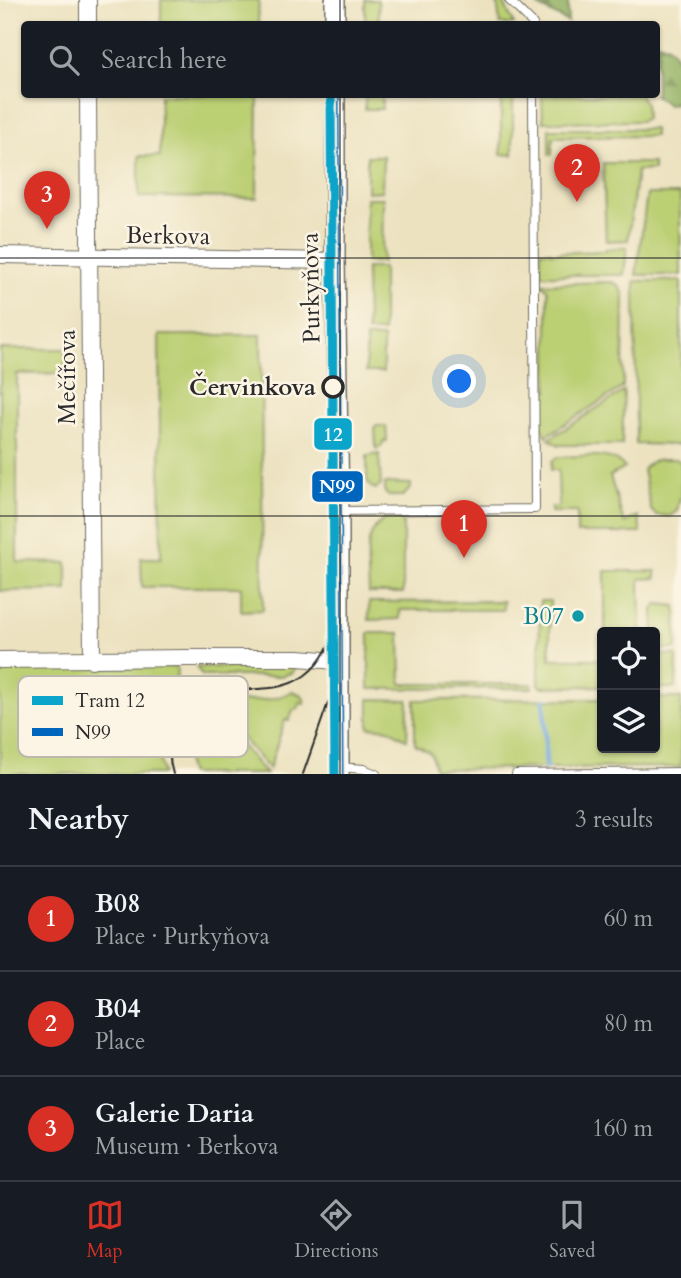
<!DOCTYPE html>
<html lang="en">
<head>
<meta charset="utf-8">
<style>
  body { margin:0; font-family:Cardo,serif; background:#20242c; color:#f1f3f6 }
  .controls { position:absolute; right:21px; bottom:21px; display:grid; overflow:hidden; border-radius:7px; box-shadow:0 2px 5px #0004 }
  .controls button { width:63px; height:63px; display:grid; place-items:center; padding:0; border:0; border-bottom:2px solid #363941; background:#171b24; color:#f1f3f6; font:35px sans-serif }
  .you { position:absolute; left:460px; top:382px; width:24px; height:24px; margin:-18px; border:5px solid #fff; border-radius:50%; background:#1a73e8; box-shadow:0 0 0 10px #1a73e833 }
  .badge { display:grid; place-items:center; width:46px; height:46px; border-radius:50%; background:#d93025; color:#fff; font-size:23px; font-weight:700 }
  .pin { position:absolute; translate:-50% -58px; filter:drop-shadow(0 2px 4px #0008) }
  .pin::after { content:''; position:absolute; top:37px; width:24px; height:21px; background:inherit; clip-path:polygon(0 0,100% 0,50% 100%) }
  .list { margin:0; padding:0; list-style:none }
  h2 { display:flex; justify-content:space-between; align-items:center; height:91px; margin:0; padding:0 28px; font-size:30px }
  h2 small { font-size:23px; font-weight:400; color:#9ea1a6 }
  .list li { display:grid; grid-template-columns:46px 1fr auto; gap:21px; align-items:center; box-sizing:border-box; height:105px; padding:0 28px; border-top:2px solid #363941 }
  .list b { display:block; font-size:26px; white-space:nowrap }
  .list p { margin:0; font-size:23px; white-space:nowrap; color:#9ea1a6 }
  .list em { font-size:23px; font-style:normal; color:#9ea1a6 }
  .icon { flex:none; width:38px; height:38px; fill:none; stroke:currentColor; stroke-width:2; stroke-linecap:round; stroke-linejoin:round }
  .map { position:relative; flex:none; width:681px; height:774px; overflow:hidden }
  .search { position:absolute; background:#171b24; box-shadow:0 2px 5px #0004; left:21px; right:21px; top:21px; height:77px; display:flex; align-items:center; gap:18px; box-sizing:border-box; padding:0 24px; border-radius:7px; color:#9ea1a6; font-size:26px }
  .sheet { height:406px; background:#171b24 }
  nav { display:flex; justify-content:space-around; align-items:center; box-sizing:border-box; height:98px; border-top:2px solid #363941; background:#171b24; font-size:19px; color:#9ea1a6 }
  nav a { display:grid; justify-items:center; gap:4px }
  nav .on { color:#d93025 }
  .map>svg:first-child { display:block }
  .green { fill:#bbcf73; stroke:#737d4f; stroke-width:2 }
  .forest { fill:url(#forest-firs); stroke:#606e48; stroke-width:2 }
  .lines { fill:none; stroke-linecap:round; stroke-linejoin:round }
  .stream { stroke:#72a7df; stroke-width:5 }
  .service-casing { stroke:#6f6b5f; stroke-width:10 }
  .minor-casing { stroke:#6f6b5f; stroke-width:18 }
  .tertiary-casing { stroke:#6f6b5f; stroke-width:22 }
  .service { stroke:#fff; stroke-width:8 }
  .minor { stroke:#fff; stroke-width:16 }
  .tertiary { stroke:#fff; stroke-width:19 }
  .tram { stroke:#2b2b2b; stroke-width:2 }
  .bus-1-casing { stroke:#fcf5e5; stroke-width:14 }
  .bus-1 { stroke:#0065bd; stroke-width:9 }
  .tram-1-casing { stroke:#fcf5e5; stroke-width:14 }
  .tram-1 { stroke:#0ba4ca; stroke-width:9 }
  .grid { fill:none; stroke:#2b2b2b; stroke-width:2; stroke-opacity:0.55 }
  .stop-dot { fill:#fcf5e5; stroke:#2b2b2b; stroke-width:3.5 }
  .culture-dot { fill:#0f9aa8; stroke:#fcf5e5; stroke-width:2.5 }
  .labels { text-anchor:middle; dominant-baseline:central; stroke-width:5; stroke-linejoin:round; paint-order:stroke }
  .street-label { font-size:24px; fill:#2b2b2b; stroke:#fcf5e5 }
  .stop-label { font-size:24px; font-weight:bold; fill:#2b2b2b; stroke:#fcf5e5; text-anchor:end }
  .culture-label { font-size:24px; fill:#0d838f; stroke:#fcf5e5; text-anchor:end }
  .key { fill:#fcf5e5; stroke:#bdb8ad; stroke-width:2 }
  .key-label { font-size:19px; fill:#2b2b2b }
  .line-badge { stroke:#fcf5e5; stroke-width:2.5 }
  .badge-label { font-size:19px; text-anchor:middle; font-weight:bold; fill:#fff }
</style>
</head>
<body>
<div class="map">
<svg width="681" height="774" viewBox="0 0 681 774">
  <defs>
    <pattern id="forest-firs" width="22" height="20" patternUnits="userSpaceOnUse" patternTransform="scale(1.75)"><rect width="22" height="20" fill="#94b265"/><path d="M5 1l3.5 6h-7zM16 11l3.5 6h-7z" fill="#799153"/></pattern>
  </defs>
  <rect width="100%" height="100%" fill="#fcf5e5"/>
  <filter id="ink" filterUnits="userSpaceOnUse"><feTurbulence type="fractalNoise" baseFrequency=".0143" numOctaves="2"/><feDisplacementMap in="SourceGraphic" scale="14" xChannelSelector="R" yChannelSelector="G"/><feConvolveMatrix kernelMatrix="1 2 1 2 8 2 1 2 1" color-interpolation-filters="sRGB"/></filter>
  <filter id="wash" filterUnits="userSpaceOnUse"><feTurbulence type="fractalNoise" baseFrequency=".00686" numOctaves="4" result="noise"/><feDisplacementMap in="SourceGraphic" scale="28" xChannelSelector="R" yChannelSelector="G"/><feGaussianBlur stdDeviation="1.57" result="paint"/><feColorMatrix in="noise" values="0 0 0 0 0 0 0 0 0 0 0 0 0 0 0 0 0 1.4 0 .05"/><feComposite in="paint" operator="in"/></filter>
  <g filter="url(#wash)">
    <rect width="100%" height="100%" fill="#ece2c0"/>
    <g class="green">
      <polygon points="161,0 259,0 258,24 161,24"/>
      <polygon points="365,0 378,0 379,24 365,24"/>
      <polygon points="497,0 502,0 514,24 500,24"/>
      <polygon points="160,95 258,95 257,198 139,197 139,156 160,156"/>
      <rect x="365" y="95" width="17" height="14"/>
      <polygon points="501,95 513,95 513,155 501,154"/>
      <polygon points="542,95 640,95 645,103 646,118 641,121 543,122"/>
      <polygon points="549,129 654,129 654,136 553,137 552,155 549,155"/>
      <polygon points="367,156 383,156 382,191 367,192"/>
      <polygon points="603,163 653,163 653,170 637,171 628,240 606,241"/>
      <polygon points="647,194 680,194 681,275 636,275"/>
      <polygon points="366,198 383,198 382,262 366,262"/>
      <polygon points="627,247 624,275 541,275 541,251 551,251 551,253 605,251 606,249"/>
      <polygon points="366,268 383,268 383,332 367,332"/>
      <polygon points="635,281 681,281 681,445 636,444"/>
      <polygon points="613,282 619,286 624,295 623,387 546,436 542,427 542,394 548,391 548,290 541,284"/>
      <polygon points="159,335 261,335 263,610 241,611 241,587 142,587 141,558 161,558"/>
      <rect x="366" y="338" width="17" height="34"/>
      <polygon points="0,349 66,349 66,373 17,374 17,562 67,563 67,590 0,591"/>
      <polygon points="624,391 622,445 559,445 549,439"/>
      <polygon points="375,426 386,426 387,441 384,441 380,448 376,449"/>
      <polygon points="379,454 381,485 376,489 371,487 367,481 367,456"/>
      <path d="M557,457C577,457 613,450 625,468L610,476L624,523L638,516L641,533H577V512H551V507H559L558,470H551L552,461Z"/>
      <path d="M676,459L681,462V495L677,511L670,516L656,515L651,510L643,470C651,457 663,459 676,459Z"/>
      <polygon points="385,483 411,484 411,488 403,496 389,496 385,493"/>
      <path d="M386,519H403V593H369C369,570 360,531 386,519Z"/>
      <polygon points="605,571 656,571 656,578 640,579 641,632 605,632"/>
      <polygon points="503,601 503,610 400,610 400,619 369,620 369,602"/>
      <polygon points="540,601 550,601 550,659 602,659 602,686 541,687 539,684"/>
      <polygon points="657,604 676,606 677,649 655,649 653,610"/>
      <polygon points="369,633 400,633 401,684 532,684 532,688 369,689"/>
      <polygon points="655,655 676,655 677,657 676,688 655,688"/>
      <polygon points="177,666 175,707 168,710 158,753 163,774 0,774 0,668"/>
      <polygon points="298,666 291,673 281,676 203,676 196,667"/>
      <path d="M292,691L302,695L305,702L304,704L300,703L298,709L293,710L289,721L285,720L269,769L214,706C241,697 267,706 292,691Z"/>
      <polygon points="655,698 681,698 681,767 435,769 431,753 415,744 415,700 602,699 602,748 655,748"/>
      <polygon points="369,699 408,700 407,740 389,729 369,727"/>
      <path d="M210,709L266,774H190C180,751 192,723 210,709Z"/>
    </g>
    <g class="forest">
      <polygon points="535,0 568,0 568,22 538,6"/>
      <path d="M657,42C681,44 681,79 681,101L668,105L654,95L656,94V57L658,56Z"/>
    </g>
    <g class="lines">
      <polyline class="stream" points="544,699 546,768"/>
    </g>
  </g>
  <g filter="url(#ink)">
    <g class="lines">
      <defs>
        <g id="service">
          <polyline points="509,0 533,24"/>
          <polyline points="341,511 535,509 533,94"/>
          <polyline points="339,767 364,769 376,774"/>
          <polyline points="516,774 681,772"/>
        </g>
        <g id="minor">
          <polyline points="88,0 88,24"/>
          <polyline points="88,94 92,660"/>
          <polyline points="0,255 335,261"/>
          <polyline points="0,660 188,658 298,658 337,661"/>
        </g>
        <g id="tertiary">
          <polyline points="335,24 335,0"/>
          <polyline points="335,94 335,261 339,511 339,774"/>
        </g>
      </defs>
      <use href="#service" class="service-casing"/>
      <use href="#minor" class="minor-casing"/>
      <use href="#tertiary" class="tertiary-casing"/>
      <use href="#service" class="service"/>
      <use href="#minor" class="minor"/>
      <use href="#tertiary" class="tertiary"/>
      <g class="tram">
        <path d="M173,774C168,758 169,741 177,726C204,670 248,700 291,683C314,674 327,653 334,631"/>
        <polyline points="303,774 329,700 342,648"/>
      </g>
      <defs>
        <polyline id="bus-1" points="335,94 339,774"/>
      </defs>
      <use href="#bus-1" class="bus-1-casing"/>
      <use href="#bus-1" class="bus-1"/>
      <defs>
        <polyline id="tram-1" points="331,94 335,774"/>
      </defs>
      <use href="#tram-1" class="tram-1-casing"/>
      <use href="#tram-1" class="tram-1"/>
    </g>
  </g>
  <path class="grid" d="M340,0V24M340,94V774M0,258H681M0,516H681"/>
  <circle class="stop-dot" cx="333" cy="387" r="10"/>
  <circle class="culture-dot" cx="578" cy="616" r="7"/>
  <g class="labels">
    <g class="street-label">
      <text transform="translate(168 236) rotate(1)">Berkova</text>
      <text transform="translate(311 288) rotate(-91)">Purkyňova</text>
      <text transform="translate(67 377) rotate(-90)">Mečířova</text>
    </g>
    <g class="stop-label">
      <text x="316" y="387">Červinkova</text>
    </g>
    <g class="culture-label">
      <text x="564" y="616">B07</text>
    </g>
  </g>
  <rect x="18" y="676" width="230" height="81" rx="10" class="key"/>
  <rect x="32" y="696" width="31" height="9" fill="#0ba4ca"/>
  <rect x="32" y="728" width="31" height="8" fill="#0065bd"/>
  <g class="key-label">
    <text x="75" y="707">Tram 12</text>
    <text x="75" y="739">N99</text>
  </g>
  <g class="line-badge">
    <rect x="313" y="417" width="40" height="34" rx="7" fill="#0ba4ca"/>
    <rect x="311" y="470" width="53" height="33" rx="7" fill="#0065bd"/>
  </g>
  <g class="badge-label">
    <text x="333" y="441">12</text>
    <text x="337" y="493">N99</text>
  </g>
</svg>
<div class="controls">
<button><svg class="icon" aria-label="locate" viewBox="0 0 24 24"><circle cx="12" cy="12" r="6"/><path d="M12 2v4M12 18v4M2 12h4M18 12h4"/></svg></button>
<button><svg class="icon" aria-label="layers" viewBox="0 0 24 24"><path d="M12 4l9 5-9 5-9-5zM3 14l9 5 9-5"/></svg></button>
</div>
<div class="you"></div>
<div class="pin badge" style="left:464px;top:558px">1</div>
<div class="pin badge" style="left:577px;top:202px">2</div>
<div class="pin badge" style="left:47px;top:229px">3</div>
<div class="search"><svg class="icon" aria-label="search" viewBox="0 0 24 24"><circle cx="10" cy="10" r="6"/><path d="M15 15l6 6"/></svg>Search here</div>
</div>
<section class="sheet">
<h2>Nearby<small>3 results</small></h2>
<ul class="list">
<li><span class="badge">1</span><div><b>B08</b><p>Place · Purkyňova</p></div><em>60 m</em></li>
<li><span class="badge">2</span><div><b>B04</b><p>Place</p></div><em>80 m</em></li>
<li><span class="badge">3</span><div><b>Galerie Daria</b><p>Museum · Berkova</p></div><em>160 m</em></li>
</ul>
</section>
<nav>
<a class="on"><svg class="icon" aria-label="map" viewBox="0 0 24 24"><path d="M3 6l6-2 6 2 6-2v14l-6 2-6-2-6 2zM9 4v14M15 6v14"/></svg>Map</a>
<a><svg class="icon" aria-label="directions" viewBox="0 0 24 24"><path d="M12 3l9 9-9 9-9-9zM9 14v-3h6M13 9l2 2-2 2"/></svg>Directions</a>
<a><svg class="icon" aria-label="saved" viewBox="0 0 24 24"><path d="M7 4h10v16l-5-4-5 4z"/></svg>Saved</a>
</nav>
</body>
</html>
